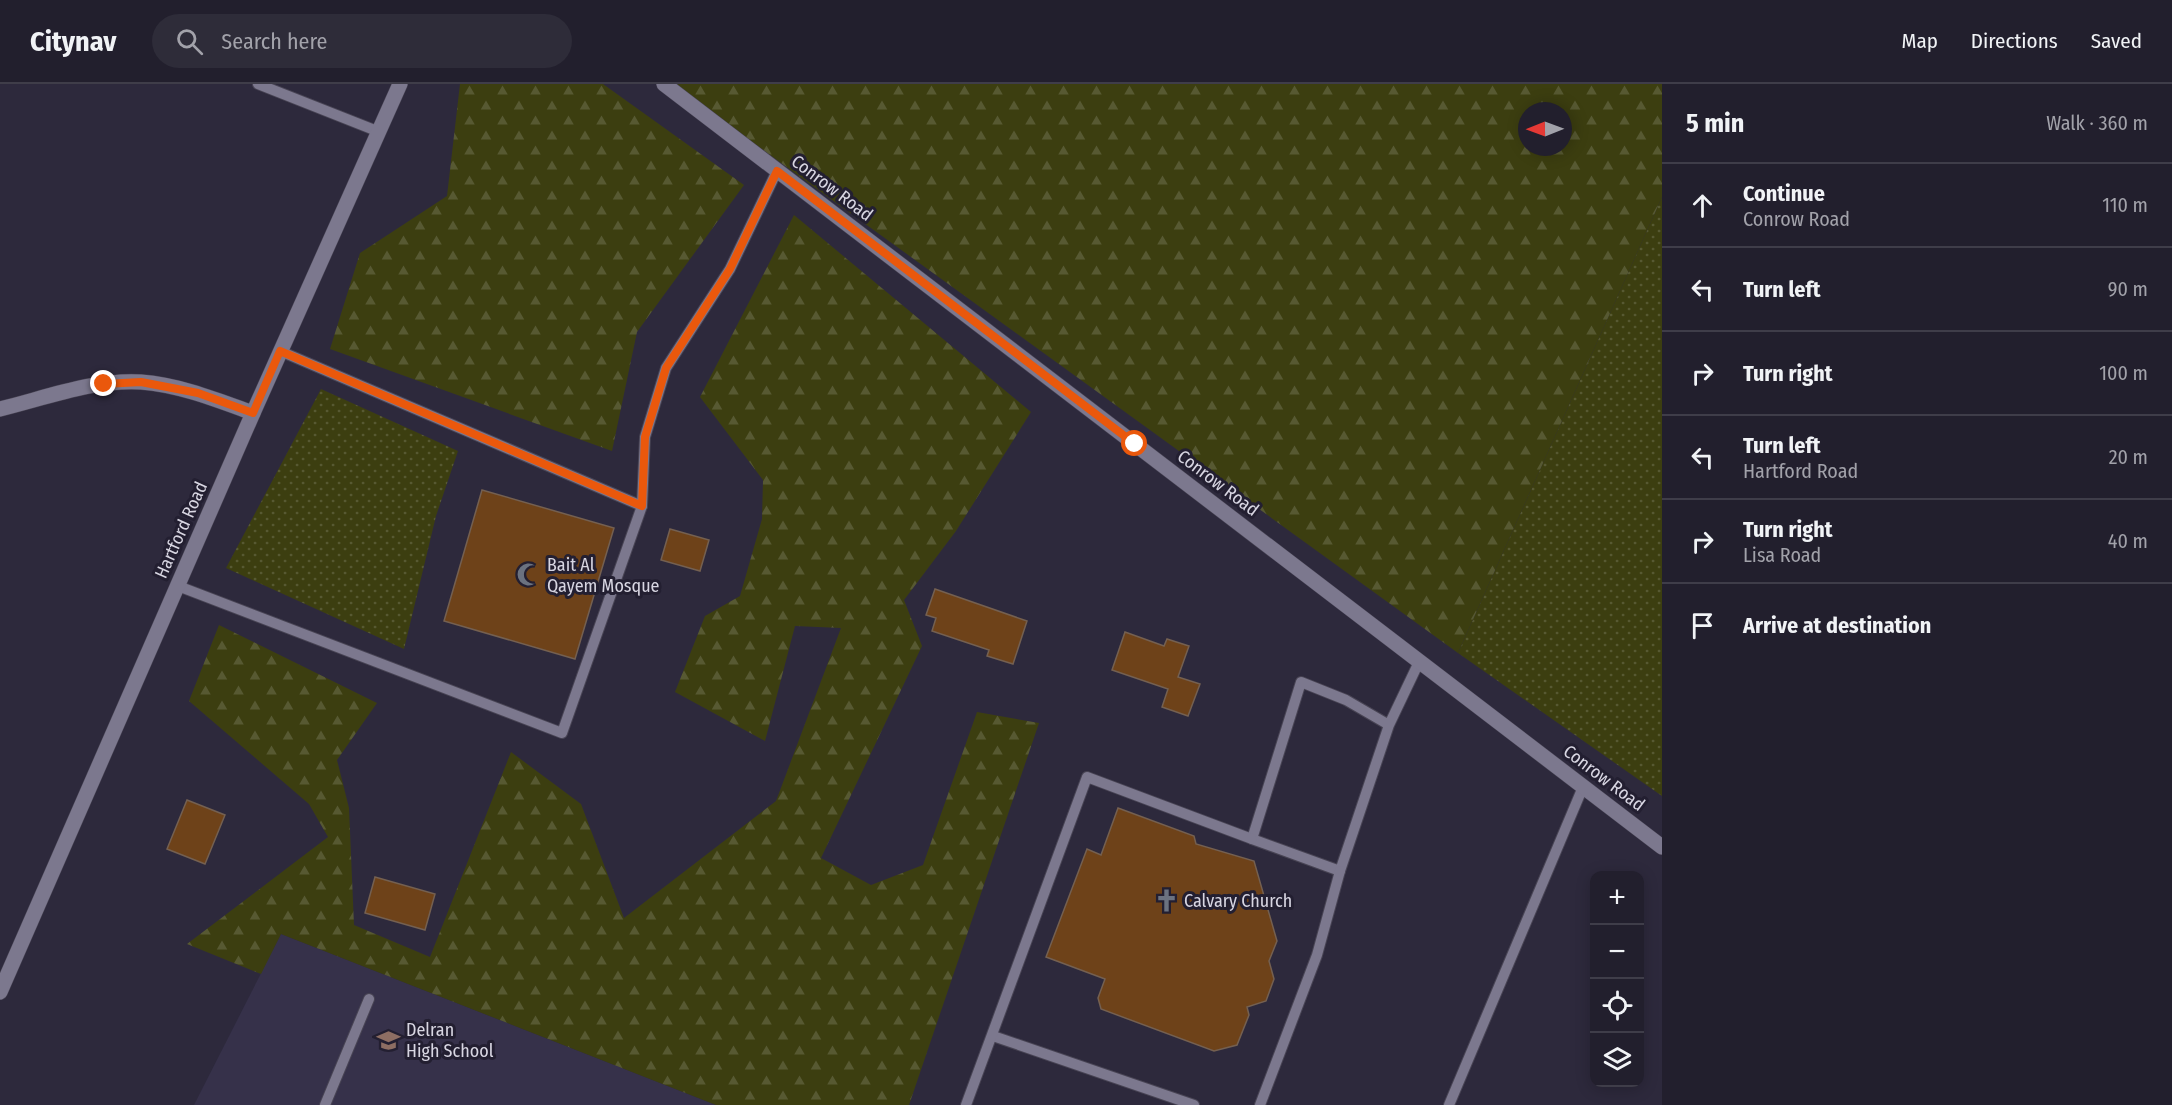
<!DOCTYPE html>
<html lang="en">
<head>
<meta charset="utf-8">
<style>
  body { margin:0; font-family:"Fira Sans Condensed",sans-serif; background:#2e2c39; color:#f1f3f6 }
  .controls { position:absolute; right:18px; bottom:18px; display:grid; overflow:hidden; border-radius:12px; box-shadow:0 3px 15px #0003 }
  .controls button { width:54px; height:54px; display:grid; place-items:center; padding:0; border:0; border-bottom:2px solid #3f3d49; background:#221f2d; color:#f1f3f6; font:30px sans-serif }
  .compass { position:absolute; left:1518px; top:18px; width:54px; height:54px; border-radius:50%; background:#221f2d; box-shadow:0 3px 15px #0003; rotate:269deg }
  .stop { position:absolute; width:18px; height:18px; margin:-14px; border:4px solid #ea580c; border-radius:50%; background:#fff }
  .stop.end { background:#ea580c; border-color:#fff; box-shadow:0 2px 6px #0008 }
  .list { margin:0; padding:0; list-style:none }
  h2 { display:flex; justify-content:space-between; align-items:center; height:78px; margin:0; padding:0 24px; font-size:26px }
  h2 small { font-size:20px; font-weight:400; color:#a2a2aa }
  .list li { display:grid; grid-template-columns:39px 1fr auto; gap:18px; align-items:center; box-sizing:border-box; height:84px; padding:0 24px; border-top:2px solid #3f3d49 }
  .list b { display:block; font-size:22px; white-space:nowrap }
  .list p { margin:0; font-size:20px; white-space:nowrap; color:#a2a2aa }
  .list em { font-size:20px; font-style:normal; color:#a2a2aa }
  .icon { flex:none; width:33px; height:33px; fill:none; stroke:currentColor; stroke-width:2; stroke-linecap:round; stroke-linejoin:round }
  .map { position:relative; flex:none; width:1662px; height:1021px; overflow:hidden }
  header { display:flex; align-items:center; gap:36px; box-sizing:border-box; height:84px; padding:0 30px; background:#221f2d; border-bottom:2px solid #3f3d49 }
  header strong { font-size:28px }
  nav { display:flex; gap:33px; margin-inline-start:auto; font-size:21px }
  .search { width:420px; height:54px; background:#2e2c39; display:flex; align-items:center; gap:15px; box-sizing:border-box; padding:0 21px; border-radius:33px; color:#a2a2aa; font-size:22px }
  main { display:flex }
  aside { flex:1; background:#221f2d }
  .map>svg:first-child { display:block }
  .built { fill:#36314a }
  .grass { fill:url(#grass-dots) }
  .forest { fill:url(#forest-firs); fill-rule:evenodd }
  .building { fill:#6e4219; stroke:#746051; stroke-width:1.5 }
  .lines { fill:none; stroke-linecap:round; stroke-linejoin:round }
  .service-casing { stroke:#484454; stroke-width:12 }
  .minor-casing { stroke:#484454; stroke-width:16 }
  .tertiary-casing { stroke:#484454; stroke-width:16 }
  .secondary-casing { stroke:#484454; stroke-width:16 }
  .service { stroke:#7c788e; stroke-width:10 }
  .minor { stroke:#7c788e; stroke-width:15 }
  .tertiary { stroke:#7c788e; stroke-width:15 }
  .secondary { stroke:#7c788e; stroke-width:15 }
  .route { stroke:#ea580c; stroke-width:8 }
  .labels { text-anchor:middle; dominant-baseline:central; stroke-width:6; stroke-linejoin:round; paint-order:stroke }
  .street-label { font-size:18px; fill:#d8d6e2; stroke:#231f31 }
  .poi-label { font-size:18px; fill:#d8d6e2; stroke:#231f31; text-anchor:start }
</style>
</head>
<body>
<header>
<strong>Citynav</strong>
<div class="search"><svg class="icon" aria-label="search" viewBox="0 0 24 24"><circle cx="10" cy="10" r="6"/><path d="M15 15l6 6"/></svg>Search here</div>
<nav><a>Map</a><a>Directions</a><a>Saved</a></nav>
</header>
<main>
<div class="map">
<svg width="1662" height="1021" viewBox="0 0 1662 1021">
  <defs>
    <pattern id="grass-dots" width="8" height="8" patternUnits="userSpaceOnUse" patternTransform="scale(1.5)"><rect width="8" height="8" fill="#3c3e10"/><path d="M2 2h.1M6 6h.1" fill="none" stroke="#575932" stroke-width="1.8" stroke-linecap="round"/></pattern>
    <pattern id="forest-firs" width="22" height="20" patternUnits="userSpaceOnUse" patternTransform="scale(1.5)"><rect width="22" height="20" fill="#3c3e10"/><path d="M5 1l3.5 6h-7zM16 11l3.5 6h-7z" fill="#575932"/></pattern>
  </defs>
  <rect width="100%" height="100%" fill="#2d293c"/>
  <polygon class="built" points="281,850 716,1021 194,1021"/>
  <g class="grass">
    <polygon points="1662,113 1662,712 1458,569"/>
    <polygon points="321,305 458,367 436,432 404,565 226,484"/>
  </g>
  <g class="forest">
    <polygon points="460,0 603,0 744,101 637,248 612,367 330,265 360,169 447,112"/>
    <path d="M672,0H1662V113L1458,569ZM1527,27H1563V63H1527Z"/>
    <polygon points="794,131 1031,328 956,447 904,516 922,562 821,774 871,801 923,781 977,628 1039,639 909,1021 716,1021 281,850 261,890 187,860 328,753 309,720 189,617 219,541 377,619 337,676 349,724 354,841 430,873 511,668 581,720 624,834 776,717 841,544 795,542 765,657 675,608 705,532 740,512 762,435 763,396 700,313"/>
  </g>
  <g class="building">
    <polygon points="482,406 614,444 575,575 444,537"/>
    <polygon points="670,445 709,456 700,487 661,476"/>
    <polygon points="935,505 1027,537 1013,580 987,572 989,566 932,547 936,534 926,531"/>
    <polygon points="1125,548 1164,562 1167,555 1189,562 1178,593 1200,600 1188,632 1162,623 1168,605 1112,586"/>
    <polygon points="187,716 225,731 205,780 167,765"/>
    <polygon points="1118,724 1194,752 1196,760 1254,777 1277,857 1269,877 1274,895 1266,917 1247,923 1249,931 1237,961 1214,967 1101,925 1098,914 1105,895 1046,873 1087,765 1101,771"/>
    <polygon points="375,793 435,810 425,846 365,829"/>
  </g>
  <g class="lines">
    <defs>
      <g id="service">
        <polyline points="258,0 377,47"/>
        <polyline points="280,267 642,422"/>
        <polyline points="178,502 562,649 642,422 645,353 666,284 730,185 777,87"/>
        <polyline points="1389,641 1346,616 1301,598 1252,755 1340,787 1389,641 1419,578"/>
        <polyline points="993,952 1194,1021"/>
        <polyline points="325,1021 369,915"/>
        <polyline points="966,1021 1087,693 1252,755"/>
        <polyline points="1260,1021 1317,871 1340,787"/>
        <polyline points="1449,1021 1583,703"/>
      </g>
      <path id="minor" d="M0,325C45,314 95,295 141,298C180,301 217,316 253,329"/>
      <polyline id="tertiary" points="664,0 1662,763"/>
      <polyline id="secondary" points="0,908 253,329 400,0"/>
    </defs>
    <use href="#service" class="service-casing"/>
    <use href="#minor" class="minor-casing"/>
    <use href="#tertiary" class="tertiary-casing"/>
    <use href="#secondary" class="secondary-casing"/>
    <use href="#service" class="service"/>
    <use href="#minor" class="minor"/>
    <use href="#tertiary" class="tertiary"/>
    <use href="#secondary" class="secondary"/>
  </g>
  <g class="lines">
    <polyline class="route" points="104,300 141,298 198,309 253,329 280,267 642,422 645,353 666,284 730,185 777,87 1135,360"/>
  </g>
  <defs>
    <symbol id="mosque-bare" viewBox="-9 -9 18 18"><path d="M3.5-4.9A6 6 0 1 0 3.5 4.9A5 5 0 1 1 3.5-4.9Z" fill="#6b7280" stroke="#231f31" stroke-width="2.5" paint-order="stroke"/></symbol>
    <symbol id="church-bare" viewBox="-9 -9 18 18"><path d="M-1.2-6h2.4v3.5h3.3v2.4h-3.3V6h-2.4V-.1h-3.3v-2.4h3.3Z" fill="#6b7280" stroke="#231f31" stroke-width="2.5" paint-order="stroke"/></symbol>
    <symbol id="school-bare" viewBox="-9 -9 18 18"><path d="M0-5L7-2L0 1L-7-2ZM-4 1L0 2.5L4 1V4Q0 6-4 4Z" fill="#8d6e63" stroke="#231f31" stroke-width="2.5" paint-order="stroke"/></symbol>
  </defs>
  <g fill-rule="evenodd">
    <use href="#mosque-bare" x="512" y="474" width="33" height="33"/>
    <use href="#church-bare" x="1150" y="800" width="33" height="33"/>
    <use href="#school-bare" x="372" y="940" width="33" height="33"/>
  </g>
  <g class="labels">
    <g class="street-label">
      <text transform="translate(832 104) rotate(37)">Conrow Road</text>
      <text transform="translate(1218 399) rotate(37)">Conrow Road</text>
      <text transform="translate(181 446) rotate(-66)">Hartford Road</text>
      <text transform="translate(1604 694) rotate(37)">Conrow Road</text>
    </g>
    <g class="poi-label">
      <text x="547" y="481">Bait Al<tspan x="547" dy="21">Qayem Mosque</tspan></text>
      <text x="1184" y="817">Calvary Church</text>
      <text x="406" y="946">Delran<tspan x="406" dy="21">High School</tspan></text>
    </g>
  </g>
</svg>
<div class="controls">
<button>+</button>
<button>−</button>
<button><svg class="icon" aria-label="locate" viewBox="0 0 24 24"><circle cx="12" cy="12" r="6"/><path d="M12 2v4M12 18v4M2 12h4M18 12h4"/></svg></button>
<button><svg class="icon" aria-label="layers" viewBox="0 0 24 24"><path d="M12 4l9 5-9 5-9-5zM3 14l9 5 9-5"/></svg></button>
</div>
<svg class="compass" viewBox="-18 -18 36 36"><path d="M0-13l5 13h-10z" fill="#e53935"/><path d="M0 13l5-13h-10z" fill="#a2a2aa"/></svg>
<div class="stop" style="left:1135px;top:360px"></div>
<div class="stop end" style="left:104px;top:300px"></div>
</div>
<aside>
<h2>5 min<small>Walk · 360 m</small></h2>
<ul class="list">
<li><svg class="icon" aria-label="ahead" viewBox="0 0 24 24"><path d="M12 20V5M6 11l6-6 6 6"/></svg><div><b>Continue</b><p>Conrow Road</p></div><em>110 m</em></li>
<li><svg class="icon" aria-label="left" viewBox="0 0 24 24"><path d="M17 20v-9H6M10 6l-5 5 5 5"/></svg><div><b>Turn left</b></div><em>90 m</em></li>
<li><svg class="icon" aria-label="right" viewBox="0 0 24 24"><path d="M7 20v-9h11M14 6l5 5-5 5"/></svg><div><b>Turn right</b></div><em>100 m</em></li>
<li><svg class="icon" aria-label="left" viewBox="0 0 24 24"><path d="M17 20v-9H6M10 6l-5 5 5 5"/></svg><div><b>Turn left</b><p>Hartford Road</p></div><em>20 m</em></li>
<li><svg class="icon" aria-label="right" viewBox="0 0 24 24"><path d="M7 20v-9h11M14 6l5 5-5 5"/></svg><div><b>Turn right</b><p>Lisa Road</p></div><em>40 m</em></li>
<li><svg class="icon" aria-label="arrive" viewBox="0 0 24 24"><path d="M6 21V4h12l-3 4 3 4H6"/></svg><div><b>Arrive at destination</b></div></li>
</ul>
</aside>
</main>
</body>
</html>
